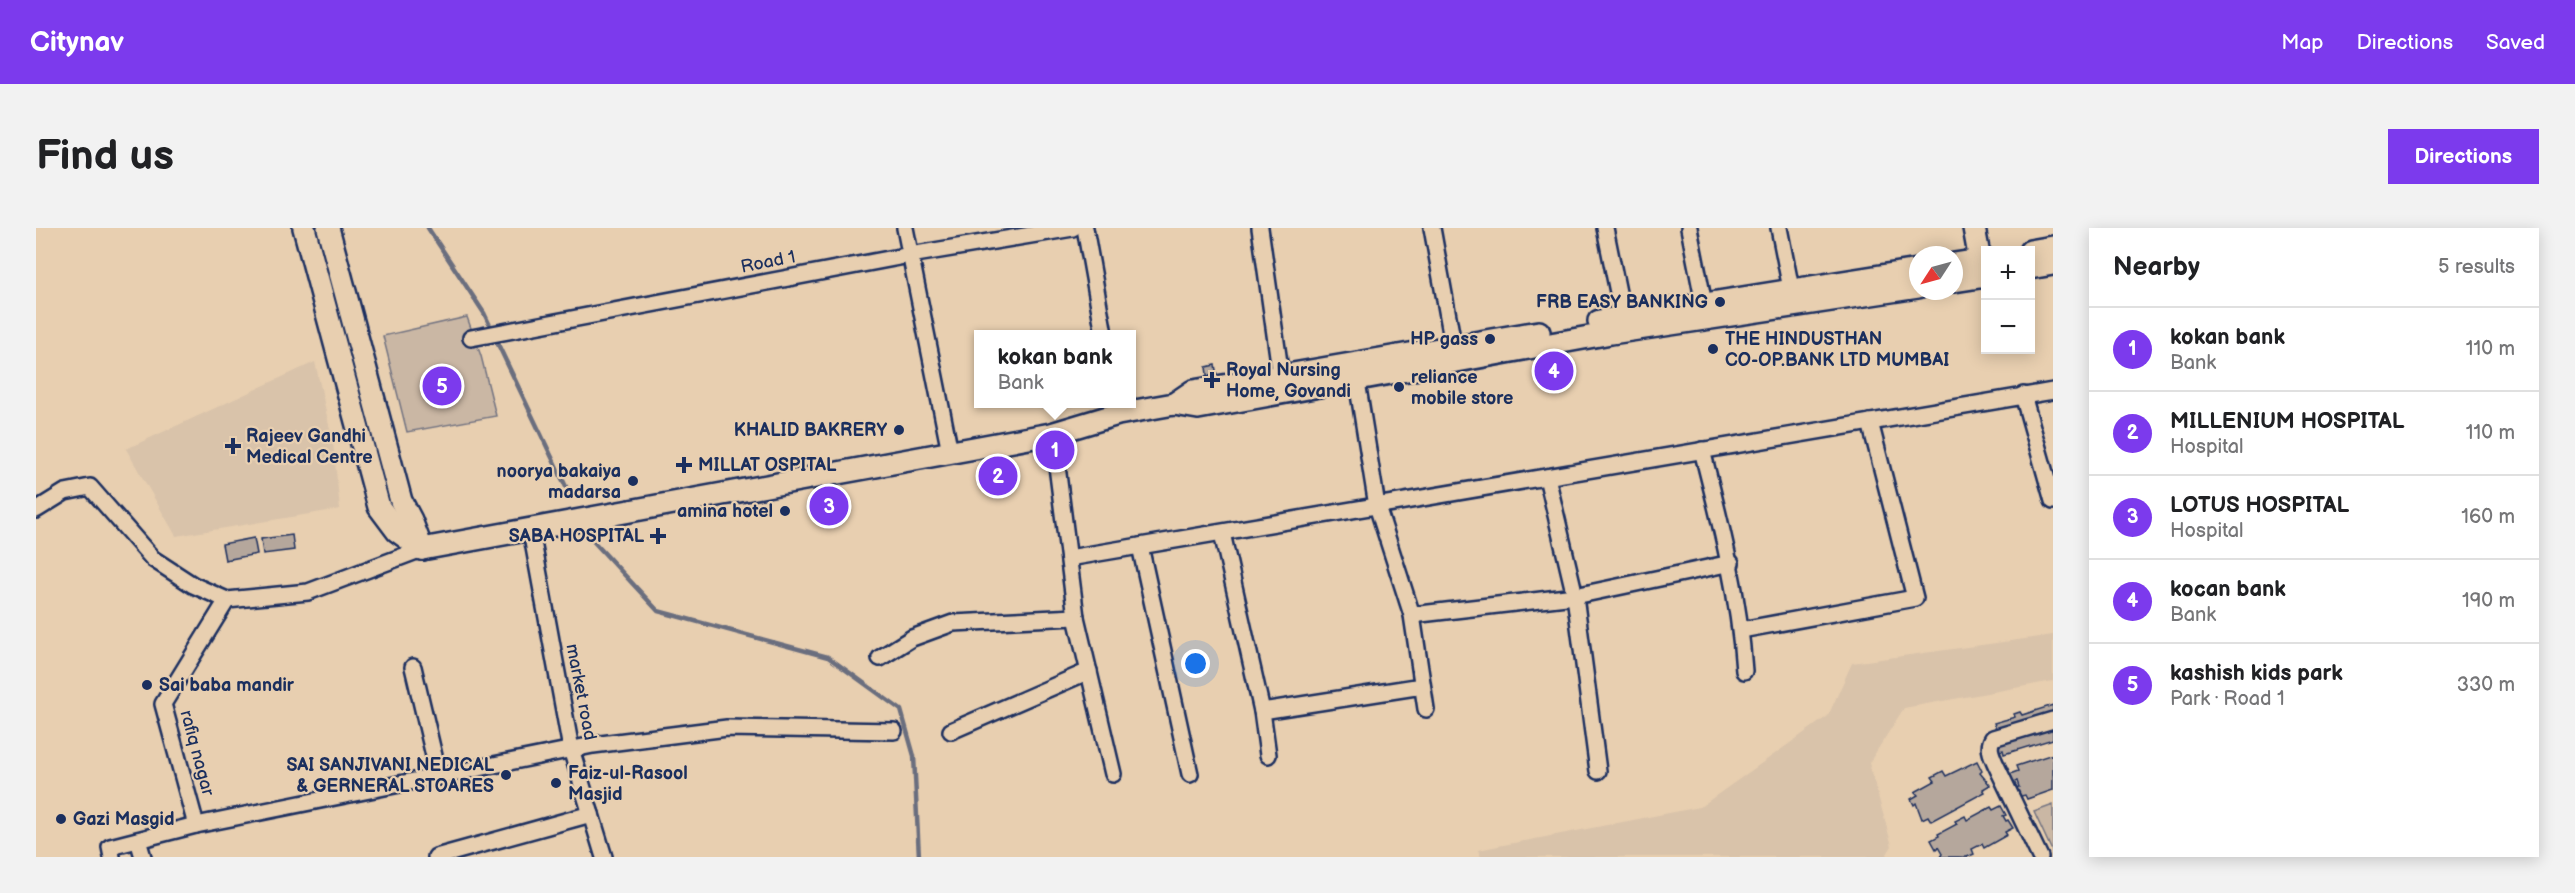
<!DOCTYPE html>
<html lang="en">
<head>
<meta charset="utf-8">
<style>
  body { margin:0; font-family:"Balsamiq Sans",sans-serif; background:#f2f2f2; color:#202124 }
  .controls { position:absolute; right:18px; top:18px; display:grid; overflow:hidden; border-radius:0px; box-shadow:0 3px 15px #0003 }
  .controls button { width:54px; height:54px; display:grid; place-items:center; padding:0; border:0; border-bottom:2px solid #e0e0e0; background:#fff; color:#202124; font:30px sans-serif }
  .compass { position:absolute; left:1873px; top:18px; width:54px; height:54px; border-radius:50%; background:#fff; box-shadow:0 3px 15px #0003; rotate:234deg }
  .you { position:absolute; left:1160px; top:436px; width:21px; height:21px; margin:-15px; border:4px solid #fff; border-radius:50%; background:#1a73e8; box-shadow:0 0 0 9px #1a73e833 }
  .badge { display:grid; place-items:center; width:39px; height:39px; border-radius:50%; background:#7c3aed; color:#fff; font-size:20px; font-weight:700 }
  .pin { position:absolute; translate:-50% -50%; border:3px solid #fff; box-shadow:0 2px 6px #0006 }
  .popup { position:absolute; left:938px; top:102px; width:162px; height:78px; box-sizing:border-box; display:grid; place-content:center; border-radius:0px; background:#fff; filter:drop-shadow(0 2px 4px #0005); font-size:20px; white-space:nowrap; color:#757577 }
  .popup b { font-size:22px; color:#202124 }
  .popup::after { content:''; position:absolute; left:50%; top:100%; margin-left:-12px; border:12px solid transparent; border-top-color:#fff }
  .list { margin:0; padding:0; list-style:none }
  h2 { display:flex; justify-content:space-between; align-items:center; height:78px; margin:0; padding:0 24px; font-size:26px }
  h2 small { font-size:20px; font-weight:400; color:#757577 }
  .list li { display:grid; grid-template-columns:39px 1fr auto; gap:18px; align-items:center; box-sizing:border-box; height:84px; padding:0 24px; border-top:2px solid #e0e0e0 }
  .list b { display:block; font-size:22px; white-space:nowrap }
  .list p { margin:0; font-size:20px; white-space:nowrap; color:#757577 }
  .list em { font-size:20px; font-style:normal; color:#757577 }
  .map { position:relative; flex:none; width:2017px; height:629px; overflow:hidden; border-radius:0px }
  header { display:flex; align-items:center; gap:36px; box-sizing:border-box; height:84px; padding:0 30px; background:#7c3aed; color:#fff }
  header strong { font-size:28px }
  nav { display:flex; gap:33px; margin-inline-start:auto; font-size:21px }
  .intro { display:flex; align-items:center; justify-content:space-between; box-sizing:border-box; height:144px; padding:0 36px }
  h1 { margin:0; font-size:42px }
  .button { padding:15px 27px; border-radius:0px; background:#7c3aed; color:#fff; font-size:21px; font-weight:700 }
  main { display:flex; gap:36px; padding:0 36px }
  aside { flex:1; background:#fff; border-radius:0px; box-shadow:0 3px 15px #0003 }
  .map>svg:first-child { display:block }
  .built { fill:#d9c3aa }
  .green { fill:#cab7a4; stroke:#727381; stroke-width:1.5 }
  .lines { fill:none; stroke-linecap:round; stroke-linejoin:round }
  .stream { stroke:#6b6e7e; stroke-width:4.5 }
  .building { fill:#b5a79c; stroke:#1b2f5e; stroke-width:1.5 }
  .street-casing { stroke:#1b2f5e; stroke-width:20 }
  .secondary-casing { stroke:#1b2f5e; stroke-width:26 }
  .street { stroke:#e8cfb0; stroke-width:15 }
  .secondary { stroke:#e8cfb0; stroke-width:21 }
  .poi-dot { fill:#1b2f5e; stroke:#e8cfb0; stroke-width:2 }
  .labels { text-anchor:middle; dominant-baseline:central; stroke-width:4.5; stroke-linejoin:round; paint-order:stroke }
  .street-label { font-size:18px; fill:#1b2f5e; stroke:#e8cfb0 }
  .poi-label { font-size:18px; font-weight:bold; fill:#1b2f5e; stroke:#e8cfb0; text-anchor:start }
</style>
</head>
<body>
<header>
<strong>Citynav</strong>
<nav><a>Map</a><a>Directions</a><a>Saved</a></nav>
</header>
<div class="intro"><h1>Find us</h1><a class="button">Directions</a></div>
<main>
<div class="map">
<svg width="2017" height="629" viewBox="0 0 2017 629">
  <rect width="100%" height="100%" fill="#e8cfb0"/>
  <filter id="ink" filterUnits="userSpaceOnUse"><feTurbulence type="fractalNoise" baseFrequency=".0167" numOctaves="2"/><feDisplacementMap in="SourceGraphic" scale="12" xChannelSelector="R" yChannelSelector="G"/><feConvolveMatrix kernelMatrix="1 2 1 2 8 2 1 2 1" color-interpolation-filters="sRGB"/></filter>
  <g filter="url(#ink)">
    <g class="built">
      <polygon points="279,134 297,215 304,281 140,308 90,221"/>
      <polygon points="2017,407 2017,453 1868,480 1833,535 1856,618 1849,629 1445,629 1442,622 1664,579 1792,488 1816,435"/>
    </g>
    <g class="green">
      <polygon points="431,89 445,128 460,188 371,204 347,108"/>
      <polygon points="2017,577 2017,625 1998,584"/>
    </g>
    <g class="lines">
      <g class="stream">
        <polyline points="392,0 448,85 456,102"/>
        <polyline points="459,110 532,263"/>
        <polyline points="558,314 622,383 792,429 865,482 878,528 883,629"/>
      </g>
    </g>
    <g class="building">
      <polygon points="1179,137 1183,158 1173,160 1170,139"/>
      <polygon points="256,307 258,322 227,326 225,311"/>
      <polygon points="218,310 221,326 189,332 186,316"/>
      <polygon points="2017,477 2017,511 1968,526 1967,522 1961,524 1959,518 1962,516 1960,509 1956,510 1954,502 1960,500 1958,495 1979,489 1978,486 1984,484 1986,487"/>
      <polygon points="2017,526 2017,562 1991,571 1989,567 1981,569 1979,560 1983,559 1981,553 1977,554 1974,546 1982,543 1980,538"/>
      <polygon points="1941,533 1946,543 1944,545 1954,557 1947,561 1949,564 1895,593 1892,588 1886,591 1880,575 1878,577 1875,571 1882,567 1879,564 1899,553 1896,549 1907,543 1910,548"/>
      <polygon points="1965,578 1970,587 1967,588 1970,593 1972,592 1977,600 1969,604 1971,607 1948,620 1946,616 1936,621 1938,626 1931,629 1904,629 1906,626 1902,619 1900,621 1895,612 1903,608 1902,606 1921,596 1919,593 1929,588 1931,592 1955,579 1957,582"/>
    </g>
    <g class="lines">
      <defs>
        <g id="street">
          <polyline points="869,0 914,224"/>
          <polyline points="1049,0 1068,106"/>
          <polyline points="1224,0 1246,156"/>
          <polyline points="1396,0 1419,127"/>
          <polyline points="1569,0 1587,89"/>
          <polyline points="1653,0 1668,76"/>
          <polyline points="1743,0 1757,71"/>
          <polyline points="435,110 874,27 1037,0"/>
          <polyline points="1319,141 1341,278 1376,387 1390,481"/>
          <polyline points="1987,167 2017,273"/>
          <polyline points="1015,206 1019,222 1040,389 1077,546"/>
          <path d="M1666,222C1685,296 1703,367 1708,443"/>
          <polyline points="1511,249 1539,368 1562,543"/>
          <polyline points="0,282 29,264 54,259 117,331 157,357 191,372 272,364 386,321"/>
          <polyline points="495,303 535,521 568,629"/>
          <polyline points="1186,305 1226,483 1232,527"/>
          <polyline points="1104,318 1154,546"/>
          <polyline points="1033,330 2017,163"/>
          <polyline points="1376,387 1539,368 1695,335"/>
          <polyline points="1705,402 1879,370 1834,194"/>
          <polyline points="844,430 876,410 917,395 1040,389"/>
          <polyline points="377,439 403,549"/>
          <polyline points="1226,483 1386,458"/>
          <polyline points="915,503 1053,443"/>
          <polyline points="160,597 127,476 191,372"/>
          <polyline points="102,612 107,629"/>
          <polyline points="76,629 74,619 160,597 557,517 691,500 858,503"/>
          <polyline points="400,629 555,586"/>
          <path d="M2004,629L1960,537C1956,528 1951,519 1957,510L2017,492"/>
        </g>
        <g id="secondary">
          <polyline points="268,0 343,279 361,303 386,321"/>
          <polyline points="292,0 365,273 375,292 386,321"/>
          <polyline points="1938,0 1947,49"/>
          <polyline points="1994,23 2017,19"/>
          <polyline points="1918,36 1950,31"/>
          <polyline points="1994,40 2017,36"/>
          <polyline points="1918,53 1950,48"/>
          <polyline points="1563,93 1882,42"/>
          <polyline points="1138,176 1157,163 1503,104"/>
          <polyline points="386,321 1015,206 1082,186 1138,176 1162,180 1575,105 1882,59"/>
        </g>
      </defs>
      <use href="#street" class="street-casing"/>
      <use href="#secondary" class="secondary-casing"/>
      <use href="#street" class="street"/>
      <use href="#secondary" class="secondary"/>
    </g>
  </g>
  <g class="poi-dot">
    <circle cx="1684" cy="74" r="6"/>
    <circle cx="1454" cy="111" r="6"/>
    <circle cx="1677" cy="121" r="6"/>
    <path d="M1173 143h6v6h6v6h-6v6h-6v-6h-6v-6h6z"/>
    <circle cx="1363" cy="159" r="6"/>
    <circle cx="863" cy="202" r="6"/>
    <path d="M194 209h6v6h6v6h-6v6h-6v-6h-6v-6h6z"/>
    <path d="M645 228h6v6h6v6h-6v6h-6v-6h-6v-6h6z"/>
    <circle cx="597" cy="253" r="6"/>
    <circle cx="749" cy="283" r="6"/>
    <path d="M619 299h6v6h6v6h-6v6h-6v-6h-6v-6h6z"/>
    <circle cx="111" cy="457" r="6"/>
    <circle cx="470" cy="547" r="6"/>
    <circle cx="520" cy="555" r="6"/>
    <circle cx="25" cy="591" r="6"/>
  </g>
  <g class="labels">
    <g class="street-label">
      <text transform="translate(732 34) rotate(-11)">Road 1</text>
      <text transform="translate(545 464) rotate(79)">market road</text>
      <text transform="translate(161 525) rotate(75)">rafiq nagar</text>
    </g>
    <g class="poi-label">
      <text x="1672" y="74" text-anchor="end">FRB EASY BANKING</text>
      <text x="1442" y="111" text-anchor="end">HP gass</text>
      <text x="1689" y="111">THE HINDUSTHAN<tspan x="1689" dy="21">CO-OP.BANK LTD MUMBAI</tspan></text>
      <text x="1190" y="142">Royal Nursing<tspan x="1190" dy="21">Home, Govandi</tspan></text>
      <text x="1375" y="149">reliance<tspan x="1375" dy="21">mobile store</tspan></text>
      <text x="851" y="202" text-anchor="end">KHALID BAKRERY</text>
      <text x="210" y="208">Rajeev Gandhi<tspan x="210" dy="21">Medical Centre</tspan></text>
      <text x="662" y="237">MILLAT OSPITAL</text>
      <text x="585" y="243" text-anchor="end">noorya bakaiya<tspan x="585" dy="21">madarsa</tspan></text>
      <text x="737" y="283" text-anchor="end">amina hotel</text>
      <text x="608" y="308" text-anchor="end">SABA HOSPITAL</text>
      <text x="123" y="457">Sai baba mandir</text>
      <text x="458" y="537" text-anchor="end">SAI SANJIVANI NEDICAL<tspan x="458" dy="21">&amp; GERNERAL STOARES</tspan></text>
      <text x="532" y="545">Faiz-ul-Rasool<tspan x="532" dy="21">Masjid</tspan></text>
      <text x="37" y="591">Gazi Masgid</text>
    </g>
  </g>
</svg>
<div class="controls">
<button>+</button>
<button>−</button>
</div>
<svg class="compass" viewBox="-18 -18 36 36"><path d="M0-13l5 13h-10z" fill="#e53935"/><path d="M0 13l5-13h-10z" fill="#757577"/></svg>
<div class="you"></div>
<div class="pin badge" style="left:1019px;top:222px">1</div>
<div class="popup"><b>kokan bank</b>Bank</div>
<div class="pin badge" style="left:962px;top:248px">2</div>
<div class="pin badge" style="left:793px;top:278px">3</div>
<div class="pin badge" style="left:1518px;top:143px">4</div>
<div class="pin badge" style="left:406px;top:158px">5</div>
</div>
<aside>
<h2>Nearby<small>5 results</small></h2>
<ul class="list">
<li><span class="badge">1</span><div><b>kokan bank</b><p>Bank</p></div><em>110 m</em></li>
<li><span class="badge">2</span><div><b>MILLENIUM HOSPITAL</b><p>Hospital</p></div><em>110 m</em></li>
<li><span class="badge">3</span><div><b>LOTUS HOSPITAL</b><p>Hospital</p></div><em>160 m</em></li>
<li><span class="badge">4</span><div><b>kocan bank</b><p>Bank</p></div><em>190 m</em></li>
<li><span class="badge">5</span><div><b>kashish kids park</b><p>Park · Road 1</p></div><em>330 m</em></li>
</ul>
</aside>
</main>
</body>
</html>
